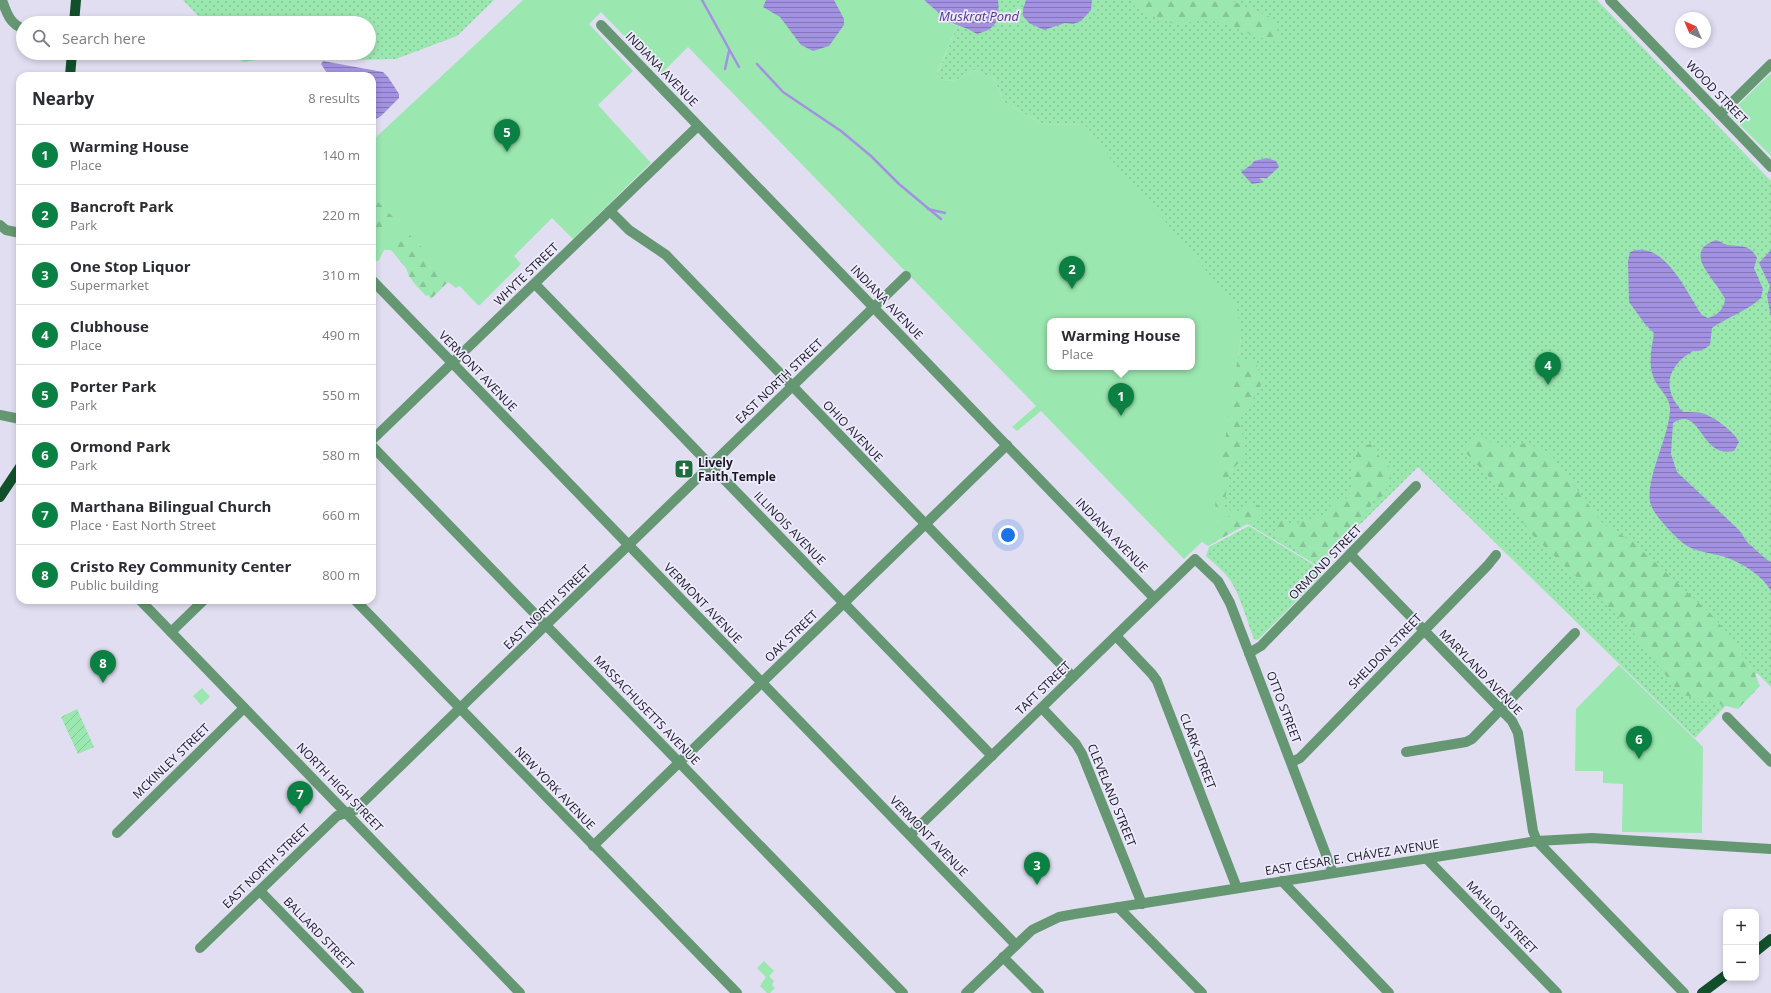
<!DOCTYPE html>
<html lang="en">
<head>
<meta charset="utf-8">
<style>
  body { margin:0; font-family:"Open Sans",sans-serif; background:#f7f7f7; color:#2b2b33 }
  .controls { position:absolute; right:12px; bottom:12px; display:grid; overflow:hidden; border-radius:8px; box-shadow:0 2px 6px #0003 }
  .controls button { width:36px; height:36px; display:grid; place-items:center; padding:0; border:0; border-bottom:1px solid #e1e1e2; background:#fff; color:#2b2b33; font:20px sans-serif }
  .compass { position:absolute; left:1675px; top:12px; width:36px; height:36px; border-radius:50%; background:#fff; box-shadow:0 2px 6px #0003; rotate:316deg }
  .you { position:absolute; left:1008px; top:535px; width:14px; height:14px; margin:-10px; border:3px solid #fff; border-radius:50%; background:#1a73e8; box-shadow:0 0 0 6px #1a73e833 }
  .badge { display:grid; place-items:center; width:26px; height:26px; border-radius:50%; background:#0b8043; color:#fff; font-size:13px; font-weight:700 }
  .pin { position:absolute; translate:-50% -33px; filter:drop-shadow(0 1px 2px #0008) }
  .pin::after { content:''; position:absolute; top:21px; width:14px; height:12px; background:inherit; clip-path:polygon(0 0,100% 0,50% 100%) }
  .popup { position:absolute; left:1047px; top:318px; width:148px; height:52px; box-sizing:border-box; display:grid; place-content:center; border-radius:8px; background:#fff; filter:drop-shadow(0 1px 3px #0005); font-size:13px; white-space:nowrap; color:#7c7c81 }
  .popup b { font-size:15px; color:#2b2b33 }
  .popup::after { content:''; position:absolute; left:50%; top:100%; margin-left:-8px; border:8px solid transparent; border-top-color:#fff }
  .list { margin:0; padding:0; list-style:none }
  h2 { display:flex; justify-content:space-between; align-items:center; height:52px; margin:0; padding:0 16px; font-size:17px }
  h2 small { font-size:13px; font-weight:400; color:#7c7c81 }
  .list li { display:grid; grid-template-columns:26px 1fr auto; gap:12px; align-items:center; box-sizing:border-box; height:60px; padding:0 16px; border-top:1px solid #e1e1e2 }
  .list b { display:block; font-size:15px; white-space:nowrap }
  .list p { margin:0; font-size:13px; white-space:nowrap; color:#7c7c81 }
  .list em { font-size:13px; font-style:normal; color:#7c7c81 }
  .icon { flex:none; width:22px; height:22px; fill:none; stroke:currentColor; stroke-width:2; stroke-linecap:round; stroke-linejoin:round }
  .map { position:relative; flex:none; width:1771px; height:993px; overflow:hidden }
  .search { position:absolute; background:#fff; box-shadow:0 2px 6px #0003; left:16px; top:16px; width:360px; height:44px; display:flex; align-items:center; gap:10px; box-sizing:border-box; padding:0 14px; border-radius:22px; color:#7c7c81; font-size:15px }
  .panel { position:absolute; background:#fff; box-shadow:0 2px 6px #0003; left:16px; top:72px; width:360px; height:532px; border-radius:12px }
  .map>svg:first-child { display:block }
  .grass { fill:url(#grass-dots) }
  .forest { fill:url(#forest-firs) }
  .park { fill:#9be7b0; fill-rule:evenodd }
  .garden { fill:url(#garden-furrows) }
  .water { fill:url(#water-rules) }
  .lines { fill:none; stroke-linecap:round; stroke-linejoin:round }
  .stream { stroke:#a392e1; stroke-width:2.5 }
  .minor { stroke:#649772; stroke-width:10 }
  .major { stroke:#11502a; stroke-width:10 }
  .labels { text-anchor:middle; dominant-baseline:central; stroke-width:3.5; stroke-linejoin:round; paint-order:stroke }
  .street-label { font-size:12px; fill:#19181e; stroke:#eeebff }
  .poi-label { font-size:12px; font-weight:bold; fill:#19181e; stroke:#eeebff; text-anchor:start }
  .water-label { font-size:13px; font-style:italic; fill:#4e328d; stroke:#eeebff }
</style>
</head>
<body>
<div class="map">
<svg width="1771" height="993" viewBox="0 0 1771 993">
  <defs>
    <pattern id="grass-dots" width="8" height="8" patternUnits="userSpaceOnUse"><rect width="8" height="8" fill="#9be7b0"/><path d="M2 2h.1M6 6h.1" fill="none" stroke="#85c597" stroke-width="1.8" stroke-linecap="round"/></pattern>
    <pattern id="forest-firs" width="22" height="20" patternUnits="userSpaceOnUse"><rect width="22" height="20" fill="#9be7b0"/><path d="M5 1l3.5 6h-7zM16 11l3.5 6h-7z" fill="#85c597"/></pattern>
    <pattern id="garden-furrows" width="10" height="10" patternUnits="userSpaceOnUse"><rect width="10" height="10" fill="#9be7b0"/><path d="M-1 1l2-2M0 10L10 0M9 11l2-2" fill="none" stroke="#85c597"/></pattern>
    <pattern id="water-rules" width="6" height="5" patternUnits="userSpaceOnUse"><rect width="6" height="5" fill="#a392e1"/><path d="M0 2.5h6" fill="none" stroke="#8476b6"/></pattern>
  </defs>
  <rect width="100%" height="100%" fill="#e1def1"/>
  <g class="grass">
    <polygon points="183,0 494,0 457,36 396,59 352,60 322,53 369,53 369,23 205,23"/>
    <path d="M924,0H1597L1771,181V687L1757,673L1695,738L1418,467L1318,566L1231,514L1215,506L1241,337L1084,124L1044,125L1004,102L994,79L974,70C961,77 954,85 939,78L938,72L957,26Z"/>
    <polygon points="234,53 308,53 243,62"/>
    <path d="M1249,526L1314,565L1323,574L1258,640L1254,639C1247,621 1242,601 1232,583C1225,572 1215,564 1206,556L1209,547Z"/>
  </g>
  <g class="forest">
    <polygon points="1131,0 1230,0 1272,18 1281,38 1273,42 1211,19 1174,24 1148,14 1133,5"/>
    <polygon points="372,188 462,284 456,288 448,282 431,299 428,295 426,296 414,283 409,276 406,268 391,250 384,250 379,260 372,263"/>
    <polygon points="1231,356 1255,362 1263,382 1240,420 1245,455 1229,474 1224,507 1236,513 1246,503 1259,505 1265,514 1208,546 1172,522"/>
    <polygon points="1479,433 1500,449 1525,443 1549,452 1603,524 1633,542 1714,617 1752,667 1760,686 1738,709 1680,694 1628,626 1534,537 1495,483 1465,452 1467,442"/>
    <path d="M1371,444L1379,456L1394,472L1385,484L1386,495L1375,499L1329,560L1313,562C1307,556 1301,548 1294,544C1281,536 1272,540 1276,521L1296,525L1305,516L1312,520L1326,514L1334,500L1345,499L1353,490L1351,466L1361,446Z"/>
  </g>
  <g class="park">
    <path d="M523,0H924L949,22L957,26L938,71L939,78C954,85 961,77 974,70L994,79L1004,102L1044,125L1084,124L1123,175L1159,214L1237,308L1241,337L1215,506L1231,514L1184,559L1041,411L1017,431L1012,427L1036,406L688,47L661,74L601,12L589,24L633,71L598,105L651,163L573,239L552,218L514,256L521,264L479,306L403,228L372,258V238L394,218L372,196V141ZM1050,321H1192V367H1050Z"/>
    <polygon points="1771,73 1771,156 1729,114"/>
    <polygon points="1619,665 1703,747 1702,833 1622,832 1623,784 1603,783 1603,771 1575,771 1576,709"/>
    <polygon points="202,688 210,697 201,705 193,696"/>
    <polygon points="764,961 774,971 769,976 774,981 772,985 775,988 770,993 767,993 760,986 766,977 757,968"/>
  </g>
  <polygon class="garden" points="77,709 94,747 78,754 61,717"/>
  <g class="water">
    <polygon points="766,0 834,0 844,19 844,25 829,46 813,51 801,45 780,17 763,7"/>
    <path d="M924,0H998C999,8 999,22 992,27C988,31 982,32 977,34L968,29L949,22Z"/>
    <polygon points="1026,0 1092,0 1091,10 1081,21 1073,24 1065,23 1044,30 1029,23 1023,16 1023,9"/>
    <polygon points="323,61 383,72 388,77 399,94 399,98 381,116 376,119 372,115 372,76 329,76 321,64"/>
    <polygon points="1267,158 1276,161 1279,167 1267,178 1259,178 1264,182 1252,184 1241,172 1251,165 1254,161"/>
    <path d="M1716,240C1720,241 1725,245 1728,245C1741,247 1750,244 1757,258L1754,268L1763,289L1761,298C1747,311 1728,317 1712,328L1710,345C1705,349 1700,352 1693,351C1667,366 1661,389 1683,412C1689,412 1696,412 1702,413C1713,416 1735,432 1739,442L1734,451C1700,459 1701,404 1673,423L1671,454L1677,472L1739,530L1748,543L1766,559L1771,562V591C1763,576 1743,564 1728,558C1714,553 1700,553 1687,546C1678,540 1670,531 1663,523C1658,517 1652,510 1650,502C1646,477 1669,437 1670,410C1671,397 1656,387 1653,376C1648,362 1652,347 1654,333L1645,324L1629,302L1628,261L1630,252C1664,238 1687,294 1702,315L1708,318C1718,315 1724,309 1725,299C1717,280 1680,252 1716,240Z"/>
    <polygon points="1771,250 1771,318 1767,295 1770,286 1759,263"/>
  </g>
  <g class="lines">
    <g class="stream">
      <polyline points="702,0 739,67"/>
      <polyline points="757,64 783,92 841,131 871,156 899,184 941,219"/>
      <polyline points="725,69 729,51"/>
      <polyline points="928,209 945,213"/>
    </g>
    <g class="minor">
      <path d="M2,0C6,11 10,25 23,28"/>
      <polyline points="1610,0 1771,167"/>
      <polyline points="601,25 1154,598"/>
      <polyline points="1720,114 1771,64"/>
      <polyline points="610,211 629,230 666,255 1073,677"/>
      <polyline points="0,225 6,230 20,233"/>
      <polyline points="372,280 1016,945"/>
      <polyline points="535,284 992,756"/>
      <polyline points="0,415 20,419"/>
      <polyline points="372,440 698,126"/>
      <polyline points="372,446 903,993"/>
      <polyline points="1350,554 1512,721 1518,733 1533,831 1537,841 1684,993"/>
      <polyline points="140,600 520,993"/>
      <polyline points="355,600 737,993"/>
      <polyline points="171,632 204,600"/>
      <polyline points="1116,636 1152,674 1157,681 1237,888"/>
      <polyline points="1249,653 1261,646 1416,486"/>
      <polyline points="1042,708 1076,744 1082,754 1142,904"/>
      <polyline points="1727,717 1771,762"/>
      <polyline points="1406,752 1466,742 1472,739 1575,633"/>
      <polyline points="1292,762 1300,758 1488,565 1496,555"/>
      <polyline points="117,833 244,708"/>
      <polyline points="910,835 1195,559 1218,581 1230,603 1333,873"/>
      <polyline points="593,846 1007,445"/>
      <polyline points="1427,859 1557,993"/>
      <polyline points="1282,881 1389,993"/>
      <polyline points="260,891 359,993"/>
      <polyline points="1118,907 1202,993"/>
      <polyline points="200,948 337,816 355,810 906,276"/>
      <polyline points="1003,957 1039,993"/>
      <polyline points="966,993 1032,930 1059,917 1075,914 1537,841 1592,838 1771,849"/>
    </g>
    <g class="major">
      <polyline points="74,23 76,0"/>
      <polyline points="70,76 72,53"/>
      <polyline points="0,497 20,467"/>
      <polyline points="1756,951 1771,939"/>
      <polyline points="1702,993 1726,975"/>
    </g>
  </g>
  <defs>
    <symbol id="church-square" viewBox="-11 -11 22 22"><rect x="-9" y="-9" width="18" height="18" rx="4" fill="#1f6d3d" stroke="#eeebff"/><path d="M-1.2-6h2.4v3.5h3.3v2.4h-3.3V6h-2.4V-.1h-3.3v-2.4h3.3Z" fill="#fff"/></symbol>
  </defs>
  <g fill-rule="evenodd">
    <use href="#church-square" x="673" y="458" width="22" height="22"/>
  </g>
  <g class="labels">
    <g class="street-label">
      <text transform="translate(662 69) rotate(46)">INDIANA AVENUE</text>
      <text transform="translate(1717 92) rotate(46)">WOOD STREET</text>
      <text transform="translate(526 274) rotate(-44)">WHYTE STREET</text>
      <text transform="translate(887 302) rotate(46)">INDIANA AVENUE</text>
      <text transform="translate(478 371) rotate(46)">VERMONT AVENUE</text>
      <text transform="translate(779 381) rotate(-44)">EAST NORTH STREET</text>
      <text transform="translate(853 431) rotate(46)">OHIO AVENUE</text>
      <text transform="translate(790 528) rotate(46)">ILLINOIS AVENUE</text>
      <text transform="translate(1112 535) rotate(46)">INDIANA AVENUE</text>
      <text transform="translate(1325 562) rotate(-46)">ORMOND STREET</text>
      <text transform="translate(703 603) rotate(46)">VERMONT AVENUE</text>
      <text transform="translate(547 607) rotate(-44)">EAST NORTH STREET</text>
      <text transform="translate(791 636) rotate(-44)">OAK STREET</text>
      <text transform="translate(1385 651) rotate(-46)">SHELDON STREET</text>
      <text transform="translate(1481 672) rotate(46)">MARYLAND AVENUE</text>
      <text transform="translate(1043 688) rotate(-44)">TAFT STREET</text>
      <text transform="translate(1284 707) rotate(69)">OTTO STREET</text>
      <text transform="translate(647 710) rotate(46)">MASSACHUSETTS AVENUE</text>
      <text transform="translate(1198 751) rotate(69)">CLARK STREET</text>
      <text transform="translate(171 761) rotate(-44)">MCKINLEY STREET</text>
      <text transform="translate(340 787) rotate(46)">NORTH HIGH STREET</text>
      <text transform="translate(555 788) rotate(46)">NEW YORK AVENUE</text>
      <text transform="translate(1112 795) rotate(68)">CLEVELAND STREET</text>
      <text transform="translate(929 836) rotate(46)">VERMONT AVENUE</text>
      <text transform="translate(1352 857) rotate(-9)">EAST CÉSAR E. CHÁVEZ AVENUE</text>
      <text transform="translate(266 866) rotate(-44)">EAST NORTH STREET</text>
      <text transform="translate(1502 917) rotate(46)">MAHLON STREET</text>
      <text transform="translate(319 933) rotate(46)">BALLARD STREET</text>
    </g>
    <g class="poi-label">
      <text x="698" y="462">Lively<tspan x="698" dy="14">Faith Temple</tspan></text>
    </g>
    <g class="water-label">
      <text x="979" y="16">Muskrat Pond</text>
    </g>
  </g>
</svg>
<div class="controls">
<button>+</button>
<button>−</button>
</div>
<svg class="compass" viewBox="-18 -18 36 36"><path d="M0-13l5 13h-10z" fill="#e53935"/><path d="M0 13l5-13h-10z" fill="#7c7c81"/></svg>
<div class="you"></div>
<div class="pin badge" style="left:1121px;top:416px">1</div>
<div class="popup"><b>Warming House</b>Place</div>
<div class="pin badge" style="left:1072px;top:289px">2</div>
<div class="pin badge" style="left:1037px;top:885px">3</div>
<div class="pin badge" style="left:1548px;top:385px">4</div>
<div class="pin badge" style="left:507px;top:152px">5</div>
<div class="pin badge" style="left:1639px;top:759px">6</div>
<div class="pin badge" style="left:300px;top:814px">7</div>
<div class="pin badge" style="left:103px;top:683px">8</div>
<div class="search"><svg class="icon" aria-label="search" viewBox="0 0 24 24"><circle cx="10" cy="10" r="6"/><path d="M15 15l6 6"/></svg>Search here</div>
<section class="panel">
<h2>Nearby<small>8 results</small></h2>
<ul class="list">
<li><span class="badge">1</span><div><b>Warming House</b><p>Place</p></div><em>140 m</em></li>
<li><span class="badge">2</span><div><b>Bancroft Park</b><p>Park</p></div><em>220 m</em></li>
<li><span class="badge">3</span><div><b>One Stop Liquor</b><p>Supermarket</p></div><em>310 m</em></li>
<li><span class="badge">4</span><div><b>Clubhouse</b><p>Place</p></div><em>490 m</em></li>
<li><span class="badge">5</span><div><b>Porter Park</b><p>Park</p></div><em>550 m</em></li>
<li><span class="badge">6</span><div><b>Ormond Park</b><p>Park</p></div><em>580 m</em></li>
<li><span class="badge">7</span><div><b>Marthana Bilingual Church</b><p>Place · East North Street</p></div><em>660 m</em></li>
<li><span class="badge">8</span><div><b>Cristo Rey Community Center</b><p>Public building</p></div><em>800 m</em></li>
</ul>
</section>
</div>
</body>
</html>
